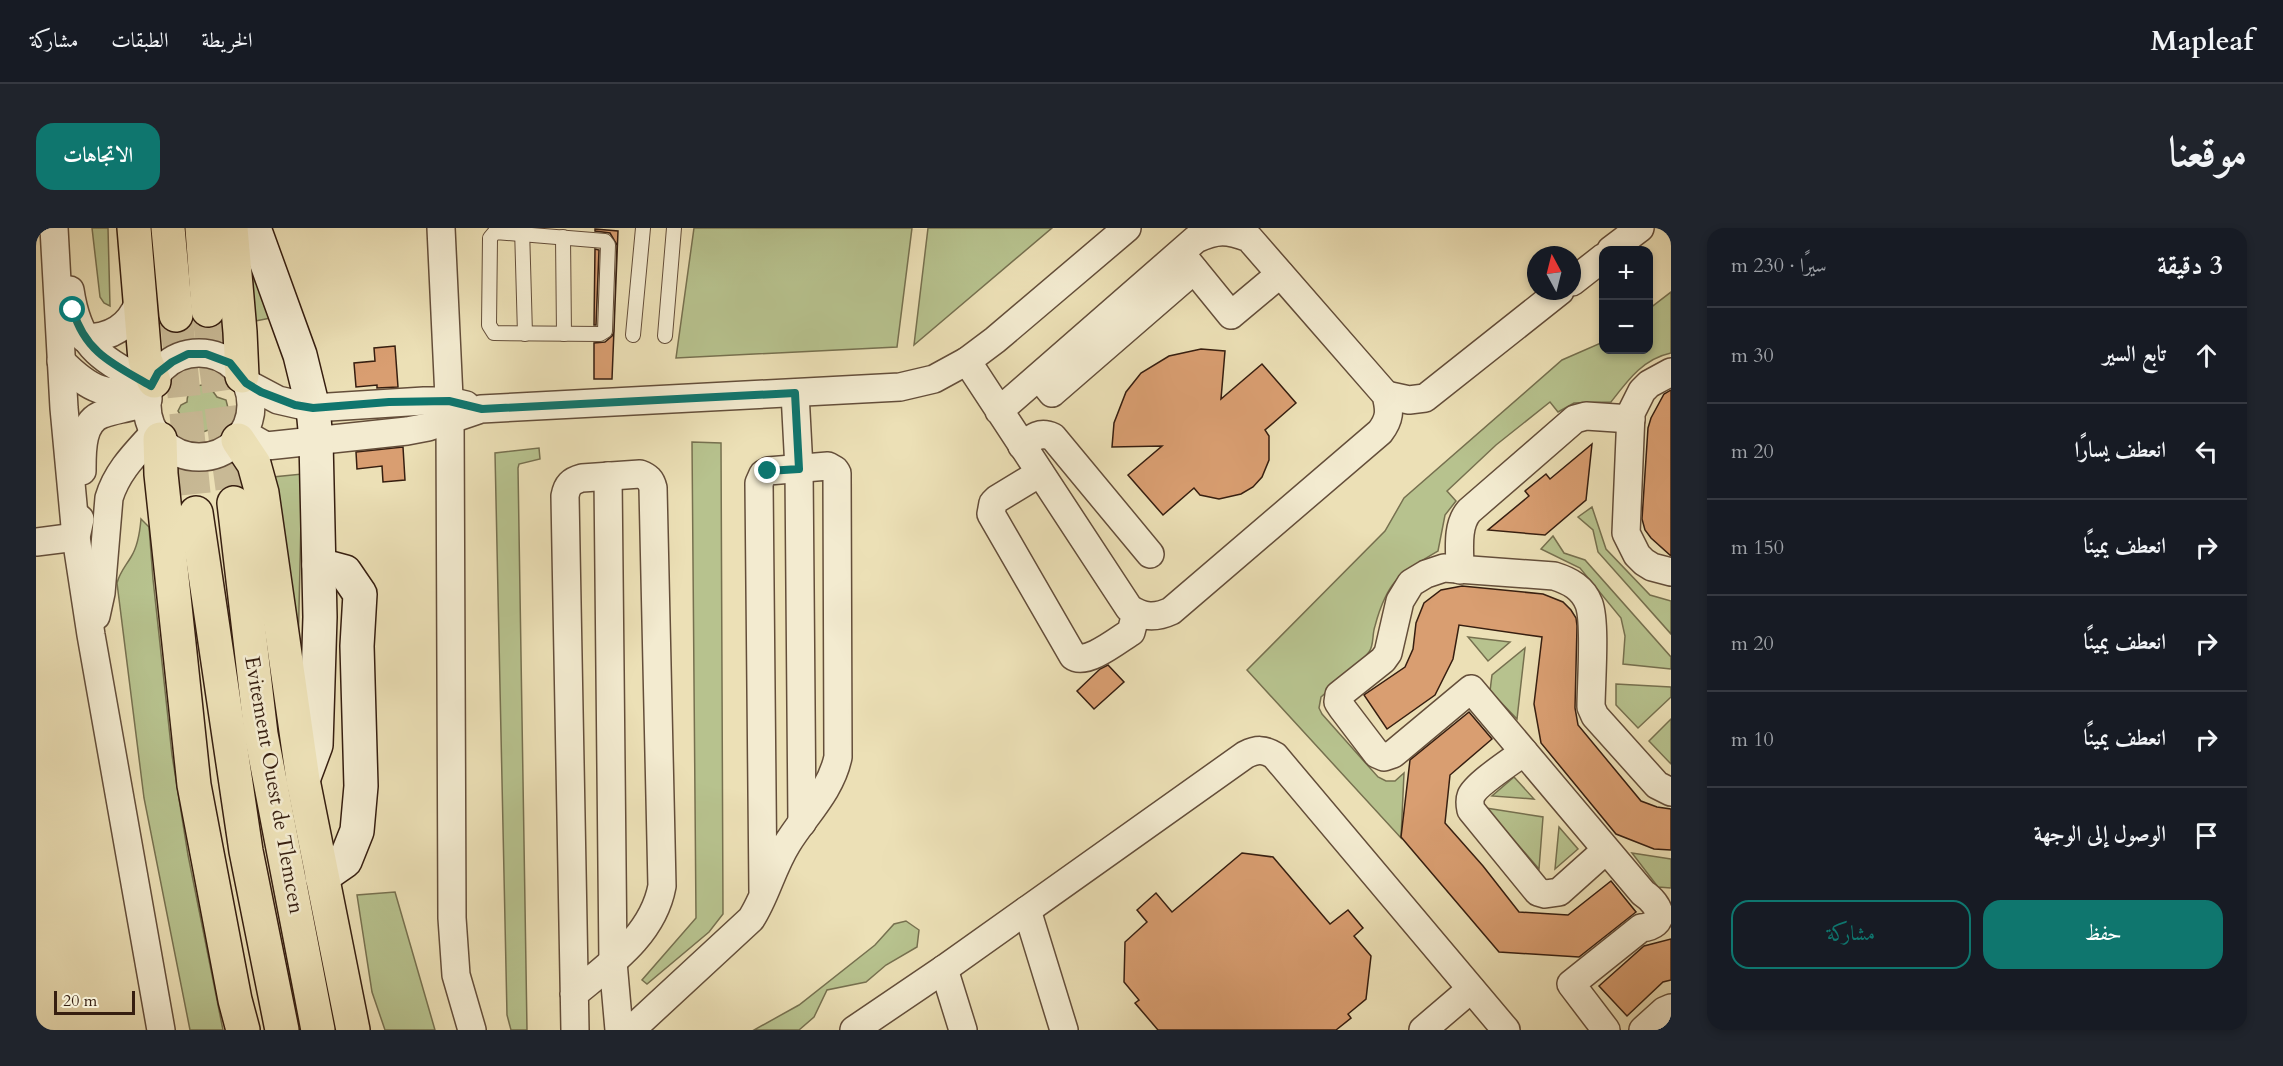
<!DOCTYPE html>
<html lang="ar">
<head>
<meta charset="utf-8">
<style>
  body { margin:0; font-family:Cardo,Amiri,serif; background:#20242c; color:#f1f3f6; direction:rtl }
  .controls { position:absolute; right:18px; top:18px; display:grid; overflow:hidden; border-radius:12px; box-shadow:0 3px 9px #0003 }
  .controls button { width:54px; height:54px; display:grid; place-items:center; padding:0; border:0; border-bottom:2px solid #363941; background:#171b24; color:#f1f3f6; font:30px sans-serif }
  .compass { position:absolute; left:1491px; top:18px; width:54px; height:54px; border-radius:50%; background:#171b24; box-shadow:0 3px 9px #0003; rotate:353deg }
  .scale { position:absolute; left:18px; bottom:15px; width:81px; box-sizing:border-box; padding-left:6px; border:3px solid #361e10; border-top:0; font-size:16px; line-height:21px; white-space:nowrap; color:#361e10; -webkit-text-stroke:4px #f3ebd0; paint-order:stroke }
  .stop { position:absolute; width:18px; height:18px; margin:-14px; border:4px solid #0f766e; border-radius:50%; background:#fff }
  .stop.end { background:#0f766e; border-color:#fff; box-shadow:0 2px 6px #0008 }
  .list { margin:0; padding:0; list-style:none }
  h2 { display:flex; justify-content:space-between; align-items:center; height:78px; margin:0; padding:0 24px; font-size:26px }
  h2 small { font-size:20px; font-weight:400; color:#9ea1a6 }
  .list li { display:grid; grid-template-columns:39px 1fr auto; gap:18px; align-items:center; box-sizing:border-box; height:96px; padding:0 24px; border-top:2px solid #363941 }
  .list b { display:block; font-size:22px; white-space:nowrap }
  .list em { font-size:20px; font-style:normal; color:#9ea1a6 }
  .actions { display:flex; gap:12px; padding:18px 24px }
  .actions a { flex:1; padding:14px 0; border:2px solid #0f766e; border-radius:18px; text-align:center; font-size:21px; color:#0f766e }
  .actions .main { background:#0f766e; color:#fff }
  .icon { flex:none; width:33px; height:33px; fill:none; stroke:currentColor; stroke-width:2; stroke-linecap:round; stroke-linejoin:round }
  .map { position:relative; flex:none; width:1635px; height:802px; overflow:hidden; direction:ltr; border-radius:18px }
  header { display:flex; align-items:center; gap:36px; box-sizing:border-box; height:84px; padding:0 30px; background:#171b24; border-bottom:2px solid #363941 }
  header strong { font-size:28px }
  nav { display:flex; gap:33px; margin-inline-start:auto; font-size:21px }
  .intro { display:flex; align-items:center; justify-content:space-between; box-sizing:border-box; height:144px; padding:0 36px }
  h1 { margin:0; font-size:42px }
  .button { padding:15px 27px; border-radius:18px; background:#0f766e; color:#fff; font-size:21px; font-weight:700 }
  main { display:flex; gap:36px; padding:0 36px }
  aside { flex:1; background:#171b24; border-radius:18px; box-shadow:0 3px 9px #0003 }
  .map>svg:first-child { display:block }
  .green { fill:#b7c28e; stroke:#76704f; stroke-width:1.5 }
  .building { fill:#d99e71; stroke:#361e10; stroke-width:1.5 }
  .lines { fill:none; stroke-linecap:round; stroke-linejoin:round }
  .trunk-tunnel { stroke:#c8b995; stroke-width:33; stroke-dasharray:33 16; stroke-linecap:butt }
  .service-casing { stroke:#644e3a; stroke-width:16 }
  .minor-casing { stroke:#644e3a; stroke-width:30 }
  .secondary-casing { stroke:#361e10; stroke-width:36 }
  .trunk-casing { stroke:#361e10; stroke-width:36 }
  .service { stroke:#f3ebd0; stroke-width:14 }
  .minor { stroke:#f3ebd0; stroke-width:27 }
  .secondary { stroke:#f3ebd0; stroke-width:33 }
  .trunk { stroke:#ece0b6; stroke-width:33 }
  .route { stroke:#0f766e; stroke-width:8 }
  .labels { text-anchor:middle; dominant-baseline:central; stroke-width:5; stroke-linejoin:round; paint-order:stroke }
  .street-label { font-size:21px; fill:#361e10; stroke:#f3ebd0 }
</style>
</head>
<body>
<header>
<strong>Mapleaf</strong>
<nav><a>الخريطة</a><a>الطبقات</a><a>مشاركة</a></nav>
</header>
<div class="intro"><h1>موقعنا</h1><a class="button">الاتجاهات</a></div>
<main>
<aside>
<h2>3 دقيقة<small>سيرًا · 230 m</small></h2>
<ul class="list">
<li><svg class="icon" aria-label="ahead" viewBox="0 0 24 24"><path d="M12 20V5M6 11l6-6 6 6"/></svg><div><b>تابع السير</b></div><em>30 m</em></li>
<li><svg class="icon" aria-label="left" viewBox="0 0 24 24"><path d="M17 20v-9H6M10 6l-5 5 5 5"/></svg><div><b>انعطف يسارًا</b></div><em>20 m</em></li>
<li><svg class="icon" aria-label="right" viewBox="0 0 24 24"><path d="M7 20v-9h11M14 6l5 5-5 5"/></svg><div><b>انعطف يمينًا</b></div><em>150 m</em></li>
<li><svg class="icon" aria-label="right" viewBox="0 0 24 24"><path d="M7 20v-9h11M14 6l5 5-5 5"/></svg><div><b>انعطف يمينًا</b></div><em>20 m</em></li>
<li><svg class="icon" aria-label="right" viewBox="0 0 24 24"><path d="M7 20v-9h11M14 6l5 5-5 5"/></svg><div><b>انعطف يمينًا</b></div><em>10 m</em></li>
<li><svg class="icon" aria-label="arrive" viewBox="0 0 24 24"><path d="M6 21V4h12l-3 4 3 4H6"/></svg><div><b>الوصول إلى الوجهة</b></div></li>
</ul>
<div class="actions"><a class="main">حفظ</a><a>مشاركة</a></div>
</aside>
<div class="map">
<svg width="1635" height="802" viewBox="0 0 1635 802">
  <rect width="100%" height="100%" fill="#ece0b6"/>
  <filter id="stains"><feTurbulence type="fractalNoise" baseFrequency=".00333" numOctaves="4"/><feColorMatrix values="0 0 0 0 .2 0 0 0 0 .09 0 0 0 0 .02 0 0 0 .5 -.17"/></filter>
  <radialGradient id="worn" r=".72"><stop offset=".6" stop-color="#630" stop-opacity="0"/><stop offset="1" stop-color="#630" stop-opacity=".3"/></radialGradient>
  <g class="green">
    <polygon points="56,0 72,0 74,78 68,75 64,69"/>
    <polygon points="658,0 876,0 861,119 640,130"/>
    <polygon points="892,0 1016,0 878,117"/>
    <polygon points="210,22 235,90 219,93"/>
    <path d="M1635,64V125C1607,131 1592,152 1575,174L1538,175L1522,184L1514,174L1460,217L1411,263L1420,273L1409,287L1402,323C1363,346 1351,353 1339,398C1336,406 1338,418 1333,424C1320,441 1301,455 1285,469L1283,480L1286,486L1342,549L1350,553H1359L1368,545L1365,610L1211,442L1349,303L1368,270L1526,132L1567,114L1568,122H1612L1613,81Z"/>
    <path d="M166,157L173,158L181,169L190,172L192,180L190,184L183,187L178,200L167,204L160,202L152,191L145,188L142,183L145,177L151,174C151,164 157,158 166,157Z"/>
    <polygon points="656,214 685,215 687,686 673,704 611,756 606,752 660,690"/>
    <polygon points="503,220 504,231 483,236 482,240 491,802 475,802 471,787 459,225"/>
    <polygon points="266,246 262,426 237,249"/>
    <polygon points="1556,279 1570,321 1614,367 1635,373 1635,406 1562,324 1557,302 1542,289"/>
    <path d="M105,291L113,299L117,351L136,527L152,627L187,802H154L108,570L81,355C84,344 89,339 95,329C102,318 104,303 105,291Z"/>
    <polygon points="1517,308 1528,325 1549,332 1635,429 1635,441 1587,436 1589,408 1585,390 1544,340 1505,321"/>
    <polygon points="1432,409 1474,414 1452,433"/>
    <polygon points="1489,420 1481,491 1454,463 1456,447"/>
    <polygon points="1580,456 1635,459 1635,469 1602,500 1580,477"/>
    <polygon points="1635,491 1635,536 1613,513"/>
    <polygon points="1478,549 1498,571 1456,568"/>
    <polygon points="1450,580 1507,589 1503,641"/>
    <polygon points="1523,599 1542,621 1519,641"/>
    <polygon points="1596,625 1635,631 1635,660 1622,659"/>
    <polygon points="359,664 399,802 349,802 336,764 321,667"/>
    <polygon points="870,693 883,702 881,719 850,737 830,754 791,762 778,789 763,802 718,802 763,777 839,717 858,696"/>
  </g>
  <g class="building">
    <polygon points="559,1 582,3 576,151 558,151 558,115 569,114 576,108 578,104 581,17 574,5 559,3"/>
    <polygon points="559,21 563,22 560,97 558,97"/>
    <polygon points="359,118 362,159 341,160 341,157 320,159 318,135 339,133 338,120"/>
    <polygon points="1165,121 1189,123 1185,171 1226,136 1260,175 1229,202 1233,208 1233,232 1226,249 1217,259 1205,266 1183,271 1164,267 1158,260 1127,287 1092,247 1126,218 1076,219 1078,195 1090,164 1105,145 1133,128"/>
    <polygon points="1635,162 1635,328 1615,310 1609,302 1606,291 1612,200 1615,190 1628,166"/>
    <polygon points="1556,216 1550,272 1509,307 1452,302 1493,268 1489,263 1510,246 1514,251"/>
    <polygon points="367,219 369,252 347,254 346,238 321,241 320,224"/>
    <polygon points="1426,358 1507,366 1527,374 1535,382 1540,390 1541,398 1539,480 1542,497 1605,573 1621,579 1635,581 1635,622 1618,621 1580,606 1505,515 1498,476 1506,409 1423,397 1417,431 1399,467 1351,501 1328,467 1369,439 1377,421 1380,395 1388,375 1405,362"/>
    <polygon points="1072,437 1088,454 1058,481 1041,463 1064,441"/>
    <polygon points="1433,484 1456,511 1414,547 1409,595 1447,638 1483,684 1532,687 1575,653 1600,684 1543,729 1463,724 1365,609 1374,532"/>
    <polygon points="1206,625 1237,629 1294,696 1312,682 1327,700 1318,708 1335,728 1330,771 1312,786 1315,790 1300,802 1122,802 1099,775 1103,772 1088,754 1089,714 1111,694 1101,682 1120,665 1136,684"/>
    <polygon points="1635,711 1635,752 1627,754 1591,788 1563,758 1608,718"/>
  </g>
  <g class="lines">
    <g class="trunk-tunnel">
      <polyline points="172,82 198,275"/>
      <polyline points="140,87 160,285"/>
    </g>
    <defs>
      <g id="service">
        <polyline points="486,0 489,106"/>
        <polygon points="459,4 569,13 572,17 569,103 564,106 458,105 453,97 454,10"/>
        <polyline points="527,9 528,106"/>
        <polyline points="597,107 607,0"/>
        <polyline points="629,108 638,0"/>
      </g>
      <g id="minor">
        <polyline points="18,0 28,180 40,309 55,407 125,802"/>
        <polyline points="405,0 414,191 416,690 420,747 436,802"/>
        <polyline points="1575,22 1604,0"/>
        <polyline points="1147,28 1195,87 1244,46"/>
        <polyline points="1536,54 1568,29"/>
        <path d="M34,62C43,122 66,130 115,158"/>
        <path d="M48,110C75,110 93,99 103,74"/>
        <circle cx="163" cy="177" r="52"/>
        <path d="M25,133C57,165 68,166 112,165"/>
        <path d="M931,133L1093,380C1107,390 1120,390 1135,383L1344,204C1354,191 1354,183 1350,167L1213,10C1191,2 1182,1 1160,11L963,183"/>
        <polyline points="1635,144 1613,156 1606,163 1595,185 1590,305 1601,327 1608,334 1616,339 1635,344"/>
        <polyline points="1003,149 1016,165 1158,42"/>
        <polyline points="210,155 242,172 277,180 388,173 413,173 430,177"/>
        <polyline points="759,165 763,241 766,595"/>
        <polyline points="1350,167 1373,172 1389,170 1524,63"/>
        <polyline points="207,205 230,218 240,217 371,203 392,199 445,181 864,159 898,151 931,133 959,112 1091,0"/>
        <path d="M986,218C997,209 1004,203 1017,209L1114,326"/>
        <path d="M46,243C46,224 45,193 67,186C83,180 97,181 112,171"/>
        <path d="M1004,245L961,271L957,275L955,286L1037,428C1050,438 1082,412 1095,404L1100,385"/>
        <polyline points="572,248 577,734 583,802"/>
        <polyline points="0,314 40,309 44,291"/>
        <path d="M1424,342C1424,323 1420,298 1433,283L1539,191L1550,188L1595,191"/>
        <path d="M60,388L65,365L73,270C81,243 100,225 119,204"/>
        <path d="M1488,524C1477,532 1439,557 1435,568C1433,573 1434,577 1435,582L1502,664L1509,666L1523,664L1570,622"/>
        <polyline points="991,682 1028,802"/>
        <polyline points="908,741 927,802"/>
        <path d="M538,766C574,736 617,707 626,658L617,260C615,252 612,249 604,246L546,250C535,253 531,257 529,268L539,802"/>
        <path d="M595,802L715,691C730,668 736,640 751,616C768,588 795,563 802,529L801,245L799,242L792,238L732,243L727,246L723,255L727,665"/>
        <path d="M818,802L908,741L1209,527C1221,521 1228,521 1239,528L1470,802"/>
        <polyline points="1387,802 1435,761"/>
        <path d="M1570,802L1535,756L1605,700C1632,697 1625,677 1607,665L1435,461L1357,526L1348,529L1341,526L1306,480L1302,474L1303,467L1347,432L1352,425L1364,373L1375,355L1390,346L1408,340L1518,348C1534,353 1547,360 1553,376C1560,395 1555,456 1555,479L1559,488L1621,557L1635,564"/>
        <polyline points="1607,802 1628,783 1635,780"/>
      </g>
      <g id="secondary">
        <polyline points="218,0 264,127 277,180 280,212 284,389 280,517 267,552"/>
        <polyline points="283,337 309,344 324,366 321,418 325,558 321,603 309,633 286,649"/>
      </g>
      <g id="trunk">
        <polyline points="98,0 109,132 118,153"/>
        <polyline points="132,0 140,87"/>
        <polyline points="166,0 172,82"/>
        <polyline points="195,0 204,104 206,148"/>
        <polyline points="124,211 125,246 158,557 199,772 207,802"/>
        <polyline points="202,212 218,236 226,265 267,552 317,802"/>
        <polyline points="198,275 225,506 282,802"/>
        <polyline points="160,285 210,623 246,802"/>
      </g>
    </defs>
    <use href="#service" class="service-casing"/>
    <use href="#minor" class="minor-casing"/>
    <use href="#secondary" class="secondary-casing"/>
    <use href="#trunk" class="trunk-casing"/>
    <use href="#service" class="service"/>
    <use href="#minor" class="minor"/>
    <use href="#secondary" class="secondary"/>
    <use href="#trunk" class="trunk"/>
  </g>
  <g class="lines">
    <path class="route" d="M37,82C49,125 79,137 115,158L122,145L136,134L152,126H170L194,135L210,155L225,164L259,177L277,180L353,174L413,173L446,181L759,165L763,241L732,243"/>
  </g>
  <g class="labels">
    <g class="street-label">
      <text transform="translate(238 557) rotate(80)">Evitement Ouest de Tlemcen</text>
    </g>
  </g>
  <rect width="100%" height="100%" filter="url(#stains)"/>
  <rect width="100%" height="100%" fill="url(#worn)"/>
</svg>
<div class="controls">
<button>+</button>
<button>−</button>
</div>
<svg class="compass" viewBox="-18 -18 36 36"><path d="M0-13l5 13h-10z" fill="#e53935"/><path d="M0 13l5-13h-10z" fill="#9ea1a6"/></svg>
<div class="scale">20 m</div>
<div class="stop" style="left:37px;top:82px"></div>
<div class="stop end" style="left:732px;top:243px"></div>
</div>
</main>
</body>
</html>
